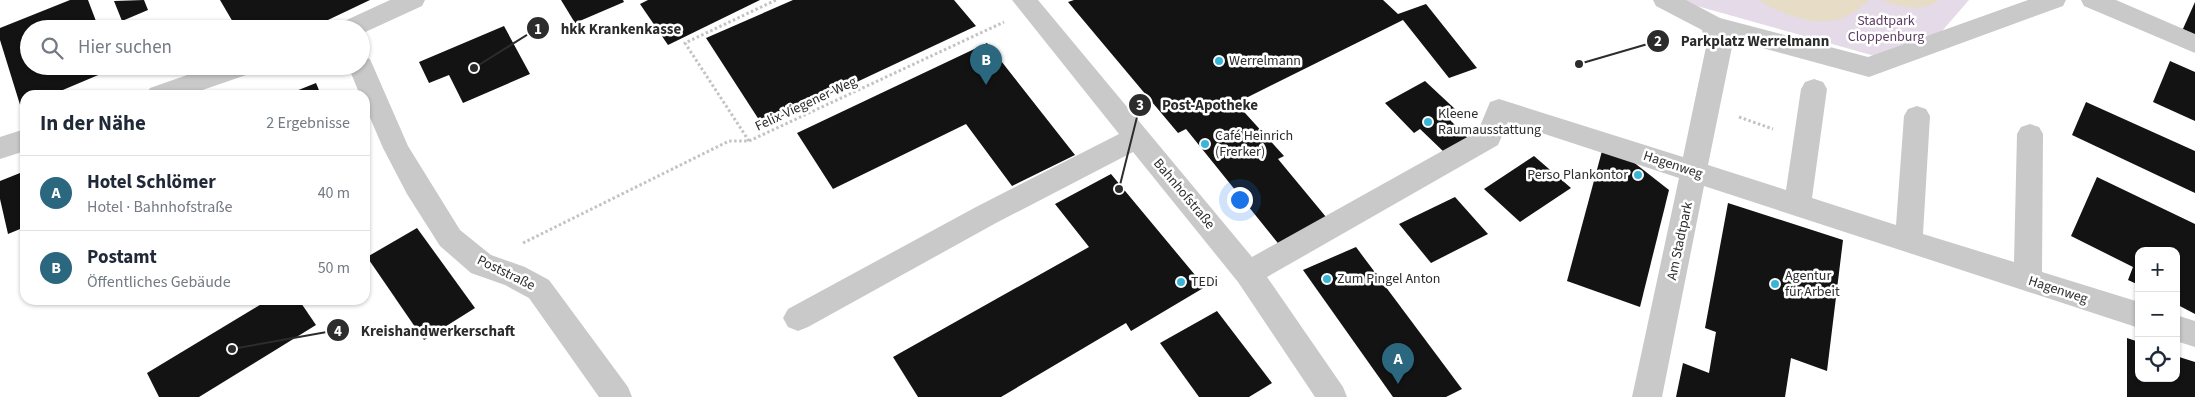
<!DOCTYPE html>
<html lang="de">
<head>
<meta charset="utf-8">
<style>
  body { margin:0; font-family:"Source Sans 3",sans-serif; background:#f2f2f3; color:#1f2937 }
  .controls { position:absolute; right:15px; bottom:15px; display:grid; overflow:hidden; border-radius:10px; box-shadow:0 1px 4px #0004 }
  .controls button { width:45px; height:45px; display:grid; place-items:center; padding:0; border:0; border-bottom:1px solid #e0e1e3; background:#fff; color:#1f2937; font:25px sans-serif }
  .you { position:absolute; left:1239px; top:199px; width:18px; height:18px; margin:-12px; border:4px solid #fff; border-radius:50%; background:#1a73e8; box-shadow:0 0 0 8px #1a73e833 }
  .badge { display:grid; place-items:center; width:32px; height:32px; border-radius:50%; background:#2b687f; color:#fff; font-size:16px; font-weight:700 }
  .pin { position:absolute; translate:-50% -41px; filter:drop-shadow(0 1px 2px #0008) }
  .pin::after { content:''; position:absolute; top:26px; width:18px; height:15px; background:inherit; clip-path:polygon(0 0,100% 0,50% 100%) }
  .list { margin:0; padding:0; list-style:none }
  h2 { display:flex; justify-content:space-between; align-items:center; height:65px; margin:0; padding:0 20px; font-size:21px }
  h2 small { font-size:16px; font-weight:400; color:#747a83 }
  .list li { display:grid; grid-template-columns:32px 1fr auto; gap:15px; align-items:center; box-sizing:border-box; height:75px; padding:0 20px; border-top:1px solid #e0e1e3 }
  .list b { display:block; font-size:19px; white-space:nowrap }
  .list p { margin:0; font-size:16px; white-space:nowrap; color:#747a83 }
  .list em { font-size:16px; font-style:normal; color:#747a83 }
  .icon { flex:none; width:28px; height:28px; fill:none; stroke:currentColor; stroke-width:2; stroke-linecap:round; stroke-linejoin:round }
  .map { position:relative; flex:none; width:2195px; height:397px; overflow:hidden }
  .search { position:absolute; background:#fff; box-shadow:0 1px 4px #0004; left:20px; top:20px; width:350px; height:55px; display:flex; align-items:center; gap:12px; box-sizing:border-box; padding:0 18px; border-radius:28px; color:#747a83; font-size:19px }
  .panel { position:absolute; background:#fff; box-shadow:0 1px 4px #0004; left:20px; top:90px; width:350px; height:215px; border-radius:15px }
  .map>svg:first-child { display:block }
  .green { fill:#e5dae8 }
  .water { fill:#e7ddc7 }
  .building { fill:#131313 }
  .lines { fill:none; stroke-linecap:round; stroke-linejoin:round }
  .path { stroke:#c3c3c3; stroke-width:3; stroke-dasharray:2.5 2.5; stroke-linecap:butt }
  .minor { fill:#c9c9c9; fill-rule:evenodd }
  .poi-dot { fill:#3ab5d6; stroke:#fff; stroke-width:2 }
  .labels { text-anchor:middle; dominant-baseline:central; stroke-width:5; stroke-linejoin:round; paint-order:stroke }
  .park-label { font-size:14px; fill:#5c3d63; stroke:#fff }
  .poi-label { font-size:14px; fill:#2c2c2c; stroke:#fff; text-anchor:start }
  .street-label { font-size:14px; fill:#2c2c2c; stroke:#fff }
  .leader { fill:none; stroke:#2c2c2c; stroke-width:2 }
  .callout-dot { fill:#2c2c2c; stroke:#fff; stroke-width:2 }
  .mark-label { font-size:15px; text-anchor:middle; font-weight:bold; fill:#fff }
  .callout-label { font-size:15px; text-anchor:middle; font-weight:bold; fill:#2c2c2c; stroke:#fff; stroke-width:5; stroke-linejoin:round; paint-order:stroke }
</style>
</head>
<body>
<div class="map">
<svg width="2195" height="397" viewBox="0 0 2195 397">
  <rect width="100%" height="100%" fill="#fff"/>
  <polygon class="green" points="1685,0 1969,0 1936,38 1889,60 1697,6"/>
  <g class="water">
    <path d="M1758,0H1869C1835,35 1795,21 1758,0Z"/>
    <path d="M1882,0H1939C1923,13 1899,7 1882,0Z"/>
  </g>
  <g class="building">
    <polygon points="70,0 88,0 99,29 29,29 29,66 101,66 103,73 51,95 25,95 25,106 21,108 0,40 0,28"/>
    <polygon points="144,0 148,10 122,21 114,1"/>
    <polygon points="220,0 370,0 309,29 302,29 298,22 285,29 237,29"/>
    <polygon points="561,0 623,0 624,2 575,23"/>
    <polygon points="648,0 760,0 668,45 640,4"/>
    <polygon points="793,0 954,0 976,26 763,126 706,38"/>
    <polygon points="1074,0 1383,0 1398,14 1426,4 1477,68 1449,78 1403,20 1236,103 1284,156 1278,159 1331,223 1281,247 1186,129 1178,133 1068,2"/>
    <polygon points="2195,2 2195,37 2182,31"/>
    <polygon points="504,26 530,74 463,103 449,75 429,83 419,62"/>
    <polygon points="987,43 1075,155 1012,186 966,124 833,189 797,133"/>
    <polygon points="2170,61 2195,72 2195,121 2153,102"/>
    <polygon points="1425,81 1455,109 1445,115 1469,139 1445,153 1420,129 1414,133 1385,103"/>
    <polygon points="316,83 321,95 286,95"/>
    <polygon points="2086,102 2195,151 2195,193 2072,135"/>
    <polygon points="1602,151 1632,161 1669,190 1640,307 1567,281"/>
    <polygon points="1534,156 1571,188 1520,222 1484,189"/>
    <polygon points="25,171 25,227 8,234 0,199 0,181"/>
    <polygon points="1111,174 1205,287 1131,331 1126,323 1001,397 918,397 893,357 1089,247 1055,204"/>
    <polygon points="2097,177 2195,224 2195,314 2176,304 2176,251 2139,251 2139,285 2128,280 2133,267 2071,236"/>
    <polygon points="1455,197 1488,234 1431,263 1399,224"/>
    <polygon points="1728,203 1843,240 1827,371 1791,358 1785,397 1676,397 1683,363 1709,373 1716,332 1705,328"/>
    <polygon points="417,228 475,308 424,340 367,257"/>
    <polygon points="1356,247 1462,389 1446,397 1393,397 1303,270"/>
    <polygon points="268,300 299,300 316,325 199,397 159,397 147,373"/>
    <polygon points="1217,311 1272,383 1249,397 1199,397 1160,343"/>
    <polygon points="2127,338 2139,342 2139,378 2176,378 2176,356 2195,362 2195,397 2127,397"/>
  </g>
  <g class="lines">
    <g class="path">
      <polyline points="1739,117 1773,129"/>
      <polyline points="749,141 685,43 776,0"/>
      <polyline points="523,243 729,141 749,141 1004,22"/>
    </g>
    <g class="minor">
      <polygon points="390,0 425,0 422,6 361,34 361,29 337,29 340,23"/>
      <polygon points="1012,0 1038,0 1252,257 1478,131 1490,102 1499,99 1683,157 1706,47 1702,30 1656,6 1653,0 1686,0 1720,18 1868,57 2028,0 2066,0 2063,6 1869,77 1729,39 1732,47 1708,165 1786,190 1801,89 1805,82 1814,79 1823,82 1827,89 1812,198 1896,225 1904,116 1908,109 1917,106 1926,109 1930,116 1923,234 2014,262 2017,134 2021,127 2030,124 2039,127 2043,134 2042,272 2139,302 2139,328 1704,186 1662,397 1632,397 1679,178 1508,122 1498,145 1267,277 1343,387 1347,397 1315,397 1238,282 1133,152 996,223 808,327 798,331 788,327 783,318 788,309 976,207 1119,134"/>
      <polygon points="2081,0 2116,0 2195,34 2195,53 2084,6"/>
      <polygon points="361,56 370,59 408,146 460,230 491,255 525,267 549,280 628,387 632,397 599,397 529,298 505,285 471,273 440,246 407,194 383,148 365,106 365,95 360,95 348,66 361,66"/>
      <polygon points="213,66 256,66 252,73 188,95 146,95 150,88"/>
      <polygon points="25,129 25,151 0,159 0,137"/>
      <polygon points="2176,315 2195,321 2195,347 2176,341"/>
    </g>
  </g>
  <g class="poi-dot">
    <circle cx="1219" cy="61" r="5"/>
    <circle cx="1428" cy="122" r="5"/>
    <circle cx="1205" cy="144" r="5"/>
    <circle cx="1638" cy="175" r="5"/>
    <circle cx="1327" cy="279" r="5"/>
    <circle cx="1181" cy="282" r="5"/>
    <circle cx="1775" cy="284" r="5"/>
  </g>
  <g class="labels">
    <g class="park-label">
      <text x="1886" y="21">Stadtpark<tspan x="1886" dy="16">Cloppenburg</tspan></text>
    </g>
    <g class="poi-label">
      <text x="1229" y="61">Werrelmann</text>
      <text x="1438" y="114">Kleene<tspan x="1438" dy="16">Raumausstattung</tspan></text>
      <text x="1215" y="136">Café Heinrich<tspan x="1215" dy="16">(Frerker)</tspan></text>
      <text x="1628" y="175" text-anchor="end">Perso Plankontor</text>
      <text x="1785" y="276">Agentur<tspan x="1785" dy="16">für Arbeit</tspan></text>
      <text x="1337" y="279">Zum Pingel Anton</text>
      <text x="1191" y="282">TEDi</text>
    </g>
    <g class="street-label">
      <text transform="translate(806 104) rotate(-25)">Felix-Viegener-Weg</text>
      <text transform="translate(1673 165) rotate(18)">Hagenweg</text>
      <text transform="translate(1184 194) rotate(50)">Bahnhofstraße</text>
      <text transform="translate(1680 241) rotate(-78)">Am Stadtpark</text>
      <text transform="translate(506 273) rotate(26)">Poststraße</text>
      <text transform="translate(2058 290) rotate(18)">Hagenweg</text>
    </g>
  </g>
  <path class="leader" d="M474 68L538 28M1579 64L1658 41M1119 189L1140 105M232 349L338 330"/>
  <g class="callout-dot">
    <circle cx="474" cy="68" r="5"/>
    <circle cx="1579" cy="64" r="5"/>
    <circle cx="1119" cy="189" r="5"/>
    <circle cx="232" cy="349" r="5"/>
    <circle cx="538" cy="28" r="12"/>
    <circle cx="1658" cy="41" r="12"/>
    <circle cx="1140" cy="105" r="12"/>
    <circle cx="338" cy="330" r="12"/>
  </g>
  <g class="mark-label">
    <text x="538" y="34">1</text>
    <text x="1658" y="46">2</text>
    <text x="1140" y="110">3</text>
    <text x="338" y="336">4</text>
  </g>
  <g class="callout-label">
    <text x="621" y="34">hkk Krankenkasse</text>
    <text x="1755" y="46">Parkplatz Werrelmann</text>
    <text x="1210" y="110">Post-Apotheke</text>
    <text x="438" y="336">Kreishandwerkerschaft</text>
  </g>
</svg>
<div class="controls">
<button>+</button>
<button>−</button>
<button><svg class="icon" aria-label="locate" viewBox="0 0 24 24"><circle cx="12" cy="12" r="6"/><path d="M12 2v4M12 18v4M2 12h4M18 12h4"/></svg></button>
</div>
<div class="you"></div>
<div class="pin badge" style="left:1398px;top:384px">A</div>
<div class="pin badge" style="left:986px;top:85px">B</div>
<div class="search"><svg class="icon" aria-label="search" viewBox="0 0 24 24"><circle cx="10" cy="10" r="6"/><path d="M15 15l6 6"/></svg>Hier suchen</div>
<section class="panel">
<h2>In der Nähe<small>2 Ergebnisse</small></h2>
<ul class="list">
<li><span class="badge">A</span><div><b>Hotel Schlömer</b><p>Hotel · Bahnhofstraße</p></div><em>40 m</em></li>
<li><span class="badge">B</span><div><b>Postamt</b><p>Öffentliches Gebäude</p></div><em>50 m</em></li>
</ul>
</section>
</div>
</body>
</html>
